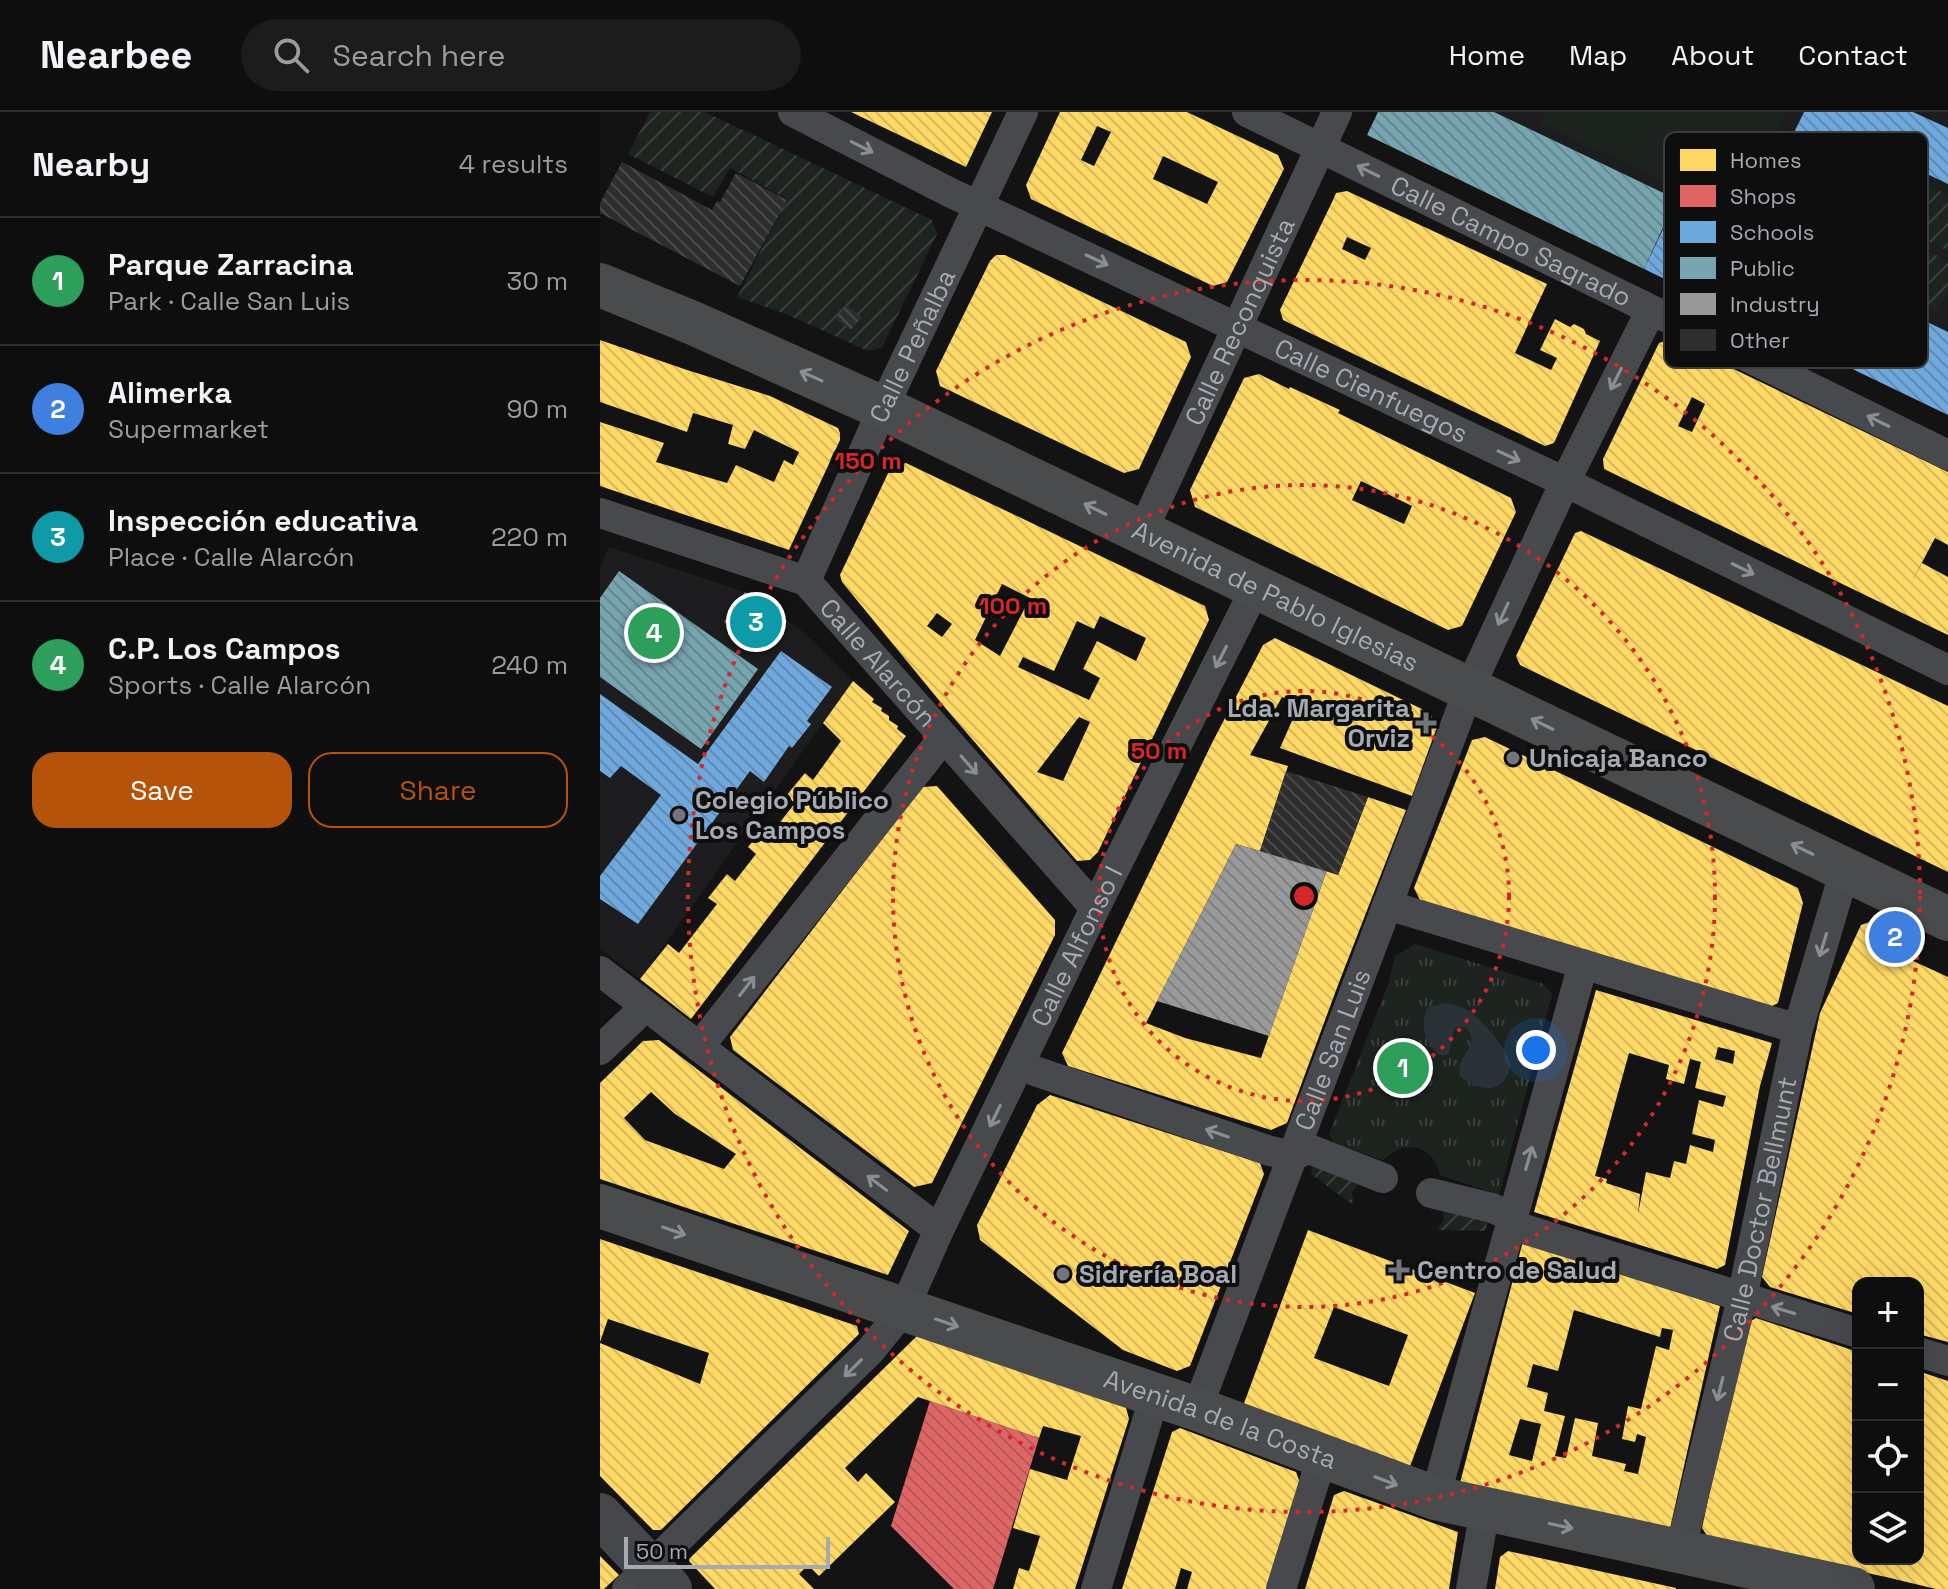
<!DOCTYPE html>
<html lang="en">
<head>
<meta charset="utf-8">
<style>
  body { margin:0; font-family:"Space Grotesk",sans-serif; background:#1c1c1c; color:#f1f3f6 }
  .controls { position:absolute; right:24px; bottom:24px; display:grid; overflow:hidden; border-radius:16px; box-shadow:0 8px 32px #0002 }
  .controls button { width:72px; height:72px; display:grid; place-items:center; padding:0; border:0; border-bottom:2px solid #2e2e2e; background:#0e0e0e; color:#f1f3f6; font:40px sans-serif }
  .scale { position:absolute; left:24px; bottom:20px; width:206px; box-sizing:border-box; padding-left:8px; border:4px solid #a5aab3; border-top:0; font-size:22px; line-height:28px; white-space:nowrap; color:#a5aab3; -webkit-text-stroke:6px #0e0e0f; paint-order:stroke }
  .you { position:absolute; left:936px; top:938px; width:28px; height:28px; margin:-20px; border:6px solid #fff; border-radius:50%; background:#1a73e8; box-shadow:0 0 0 12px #1a73e833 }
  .badge { display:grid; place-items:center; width:52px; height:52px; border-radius:50%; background:#b45309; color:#fff; font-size:26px; font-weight:700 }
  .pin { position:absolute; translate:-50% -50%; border:4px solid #fff; box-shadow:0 2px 8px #0006 }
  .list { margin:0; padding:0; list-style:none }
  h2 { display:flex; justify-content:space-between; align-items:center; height:104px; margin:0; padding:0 32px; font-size:34px }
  h2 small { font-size:26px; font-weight:400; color:#9b9c9e }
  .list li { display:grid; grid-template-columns:52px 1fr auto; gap:24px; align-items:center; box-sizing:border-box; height:128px; padding:0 32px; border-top:2px solid #2e2e2e }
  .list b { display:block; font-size:30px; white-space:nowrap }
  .list p { margin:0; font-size:26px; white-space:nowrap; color:#9b9c9e }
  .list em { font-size:26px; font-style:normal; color:#9b9c9e }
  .actions { display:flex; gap:16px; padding:24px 32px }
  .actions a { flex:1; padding:18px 0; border:2px solid #b45309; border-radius:24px; text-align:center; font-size:28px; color:#b45309 }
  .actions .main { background:#b45309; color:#fff }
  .icon { flex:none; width:44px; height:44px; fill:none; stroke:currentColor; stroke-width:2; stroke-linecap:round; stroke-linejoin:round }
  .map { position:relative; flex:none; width:1348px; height:1477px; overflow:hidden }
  header { display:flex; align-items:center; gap:48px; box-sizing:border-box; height:112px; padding:0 40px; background:#0e0e0e; border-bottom:2px solid #2e2e2e }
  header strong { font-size:38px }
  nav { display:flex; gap:44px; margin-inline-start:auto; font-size:28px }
  .search { width:560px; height:72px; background:#1c1c1c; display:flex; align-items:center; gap:20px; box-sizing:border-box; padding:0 28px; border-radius:44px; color:#9b9c9e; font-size:30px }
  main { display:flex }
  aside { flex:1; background:#0e0e0e }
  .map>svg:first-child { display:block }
  .built { fill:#1d1d1f }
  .park { fill:url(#park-tufts) }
  .garden { fill:url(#garden-furrows) }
  .pitch { fill:#1d231e }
  .water { fill:#2b3237 }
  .homes { fill:url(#homes-back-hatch); fill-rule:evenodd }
  .shops { fill:url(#shops-back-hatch) }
  .schools { fill:url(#schools-back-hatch) }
  .public { fill:url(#public-back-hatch) }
  .industry { fill:url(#industry-back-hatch) }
  .building { fill:url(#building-back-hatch) }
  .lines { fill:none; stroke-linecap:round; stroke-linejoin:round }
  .street { stroke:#47494c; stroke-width:30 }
  .secondary { stroke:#46474a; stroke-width:44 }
  .primary { stroke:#4a4b4d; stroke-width:44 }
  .oneway { stroke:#898d94 }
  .oneway2 { stroke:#8a8e94 }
  .ring { fill:none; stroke:#d62828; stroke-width:4; stroke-dasharray:4 8 }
  .poi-dot { fill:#72757b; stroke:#0e0e0f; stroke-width:3 }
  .labels { text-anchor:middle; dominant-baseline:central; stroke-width:8; stroke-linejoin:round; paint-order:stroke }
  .street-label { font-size:26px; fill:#a5aab3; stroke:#0e0e0f }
  .poi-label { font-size:26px; font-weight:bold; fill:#a5aab3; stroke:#0e0e0f; text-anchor:start }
  .key { fill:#0e0e0f; stroke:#3b3d40; stroke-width:2 }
  .key-label { font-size:22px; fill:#a5aab3 }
  .centre { fill:#d62828; stroke:#0e0e0f; stroke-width:4 }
  .ring-label { font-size:24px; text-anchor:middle; font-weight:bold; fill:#d62828; stroke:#0e0e0f; stroke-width:8; stroke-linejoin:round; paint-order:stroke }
</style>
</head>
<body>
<header>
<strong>Nearbee</strong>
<div class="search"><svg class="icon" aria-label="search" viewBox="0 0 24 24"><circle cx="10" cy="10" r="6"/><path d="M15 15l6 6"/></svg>Search here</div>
<nav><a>Home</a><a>Map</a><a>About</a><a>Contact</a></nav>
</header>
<main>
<aside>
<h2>Nearby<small>4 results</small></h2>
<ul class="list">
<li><span class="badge" style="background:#2e9e5b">1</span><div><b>Parque Zarracina</b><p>Park · Calle San Luis</p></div><em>30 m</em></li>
<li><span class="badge" style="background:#3f7fe0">2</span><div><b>Alimerka</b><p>Supermarket</p></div><em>90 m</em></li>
<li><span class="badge" style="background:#0f9aa8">3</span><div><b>Inspección educativa</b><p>Place · Calle Alarcón</p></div><em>220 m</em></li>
<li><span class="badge" style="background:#2e9e5b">4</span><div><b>C.P. Los Campos</b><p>Sports · Calle Alarcón</p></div><em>240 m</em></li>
</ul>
<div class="actions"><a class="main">Save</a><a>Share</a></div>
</aside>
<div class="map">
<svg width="1348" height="1477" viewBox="0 0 1348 1477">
  <defs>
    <pattern id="park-tufts" width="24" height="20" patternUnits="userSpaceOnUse" patternTransform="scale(2)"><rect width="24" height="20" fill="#1d231e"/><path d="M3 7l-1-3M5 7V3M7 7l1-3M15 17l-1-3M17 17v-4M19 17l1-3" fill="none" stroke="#3b403c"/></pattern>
    <pattern id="garden-furrows" width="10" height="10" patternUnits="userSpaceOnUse" patternTransform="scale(2)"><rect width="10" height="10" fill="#1d231e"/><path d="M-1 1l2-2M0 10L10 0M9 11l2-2" fill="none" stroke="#3b403c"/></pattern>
    <pattern id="homes-back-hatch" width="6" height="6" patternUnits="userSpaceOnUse" patternTransform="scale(2)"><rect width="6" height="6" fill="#ffd966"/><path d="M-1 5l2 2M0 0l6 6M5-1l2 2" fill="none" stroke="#d6b85c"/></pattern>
    <pattern id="shops-back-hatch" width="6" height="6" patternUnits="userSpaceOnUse" patternTransform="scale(2)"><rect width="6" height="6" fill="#e06666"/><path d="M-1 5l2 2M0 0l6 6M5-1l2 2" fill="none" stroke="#b4595a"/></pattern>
    <pattern id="schools-back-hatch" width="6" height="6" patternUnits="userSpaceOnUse" patternTransform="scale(2)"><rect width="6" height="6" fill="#6fa8dc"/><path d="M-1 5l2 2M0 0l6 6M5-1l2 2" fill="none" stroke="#608bb2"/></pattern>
    <pattern id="public-back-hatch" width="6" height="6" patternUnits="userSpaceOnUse" patternTransform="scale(2)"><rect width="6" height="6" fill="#76a5af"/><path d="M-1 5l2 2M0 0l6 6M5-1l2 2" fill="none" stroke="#658891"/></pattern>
    <pattern id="industry-back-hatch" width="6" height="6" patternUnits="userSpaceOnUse" patternTransform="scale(2)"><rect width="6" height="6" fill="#999"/><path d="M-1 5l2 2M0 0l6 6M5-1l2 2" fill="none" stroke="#7f8080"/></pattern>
    <pattern id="building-back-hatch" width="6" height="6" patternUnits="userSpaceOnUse" patternTransform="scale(2)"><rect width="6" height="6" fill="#2e2e2e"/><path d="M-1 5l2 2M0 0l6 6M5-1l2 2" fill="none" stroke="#494a4a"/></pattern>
  </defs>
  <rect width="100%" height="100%" fill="#131313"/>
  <g class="built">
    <polygon points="778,0 1348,0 1348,303 767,23"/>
    <polygon points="9,435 145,480 202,519 253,569 40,867 0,837 0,455"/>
  </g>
  <path class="park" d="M815,832L944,872L952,882L899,1083L840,1063C837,1045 820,1029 800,1037C794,1039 788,1044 783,1048L734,1031L729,1022L788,873L795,844Z"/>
  <g class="garden">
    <polygon points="50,0 105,0 332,108 337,122 282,236 268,239 186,202 137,185 187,87 130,56 113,85 28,42"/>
    <polygon points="1294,56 1348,83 1348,139 1271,101"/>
    <polygon points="1270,110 1348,149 1348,179 1338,200 1247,156"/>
    <polygon points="714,1050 760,1071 752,1080 753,1093 711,1062"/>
    <polygon points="843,1094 890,1103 885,1119 837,1118 844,1108"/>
  </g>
  <polygon class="pitch" points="945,0 1186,0 1137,104 940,11"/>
  <path class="water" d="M845,891C854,893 861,894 869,899C881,907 911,940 910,955C910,959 907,964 905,967C893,983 873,975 860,964C855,942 884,933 865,915H858L854,917L849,941L846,943H839C825,930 819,913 828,895Z"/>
  <g class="homes">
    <polygon points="251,0 392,0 366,55"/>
    <path d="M460,0H587L678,43L684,57L627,170L613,174L431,87L426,73ZM497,14L511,20L494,54L481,48ZM563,44L618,70L607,92L553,67Z"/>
    <path d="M747,79L947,172L915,241L951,258L957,246L940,238L955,207L970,215L974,212L984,217L986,222L1000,229L954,331L945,334L683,208L680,198L733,88L736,81ZM747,125L771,136L765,148L742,137Z"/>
    <polygon points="396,143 405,143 586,230 591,245 539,357 524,361 340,274 336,259 390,149"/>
    <path d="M1071,227L1348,360V433L1335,426L1311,471L1322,451L1348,465V523L1004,357L1003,347L1059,231ZM1092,285L1105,292L1092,320L1078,314Z"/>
    <polygon points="0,228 87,258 170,284 238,316 240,321 240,328 189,438 0,374 0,310 64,331 56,350 127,371 136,353 174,370 184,348 193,353 199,340 154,318 145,337 128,332 133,313 93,301 87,320 0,290"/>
    <path d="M659,262L689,277L690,275L740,298L738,301L911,386L916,400L862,514L848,518L595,395L590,378L644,266ZM761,369L812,394L804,412L752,388Z"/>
    <path d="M306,351L605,494L609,508L498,740L490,748L477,749L347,598L242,470L240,463L291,355ZM402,472L430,486L400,544L375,528ZM337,501L352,512L342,525L327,514ZM500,504L546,526L536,549L497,529L483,557L500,566L489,588L418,555L423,545L454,559L477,509L494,517ZM479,605L490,610L463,669L437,660Z"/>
    <polygon points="981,419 1348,594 1348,760 920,553 916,544 975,421"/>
    <polygon points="675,526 830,601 837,615 812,684 680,636 699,593 682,585 650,643 688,654 660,739 636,732 546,911 585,926 661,946 727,758 738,763 768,685 806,698 738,873 687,1011 671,1018 468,954 462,941 612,631 663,533"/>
    <polygon points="253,569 274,587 272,590 282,596 281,599 289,604 289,608 298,614 297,617 306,624 91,907 40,867 68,832 79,841 117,792 108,786 127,762 135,769 156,742 148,735 167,712 174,718 195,691 186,684 205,661 213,668 241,629 223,611"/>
    <polygon points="885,625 1198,776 1203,791 1178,891 1166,897 820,788 814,776 872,628"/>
    <polygon points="337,674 455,808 455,823 332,1071 314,1075 133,938 130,925 322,675"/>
    <polygon points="1275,808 1319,828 1311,848 1348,865 1348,1230 1318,1222 1318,1171 1258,1171 1258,1202 1170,1175 1162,1165 1220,901 1261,813"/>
    <path d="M996,878L1172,931L1160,974L1125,1153L1117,1157L934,1100ZM1118,935L1135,939L1133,952L1115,947ZM1029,941L1069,953L1066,967L1084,972L1090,947L1101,950L1095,976L1126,984L1123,995L1099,988L1092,1022L1115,1028L1113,1040L1090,1033L1086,1052L1074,1049L1070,1066L1046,1060L1038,1102L1040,1082L1006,1071L1007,1067L995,1064Z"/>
    <path d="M59,928L309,1119L288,1163L0,1067V971L43,929ZM51,980L75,1002L136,1042L124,1057L45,1028L24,1006Z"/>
    <polygon points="450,983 660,1051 664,1062 590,1254 577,1259 523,1238 380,1128 377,1113 437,993"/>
    <path d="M708,1118L875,1181L809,1357L643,1294ZM734,1195L808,1223L789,1274L714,1246Z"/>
    <polygon points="0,1127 257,1214 259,1222 61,1418 53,1418 0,1364 0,1231 100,1272 109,1241 8,1207 0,1230"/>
    <path d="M923,1129L1120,1194L1069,1421L860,1371ZM974,1198L1060,1225L1062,1216L1073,1218L1069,1238L1056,1234L1041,1297L1028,1294L1022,1327L1035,1330L1037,1322L1046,1325L1038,1362L1024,1359L1026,1352L992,1344L998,1311L975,1306L966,1346L955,1344L965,1304L944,1299L948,1281L927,1275L933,1252L958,1259ZM920,1307L941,1312L932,1349L909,1343Z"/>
    <polygon points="1156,1206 1258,1240 1258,1447 1318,1447 1318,1259 1348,1269 1348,1477 1336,1477 1286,1465 1110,1428 1102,1416 1146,1212"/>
    <polygon points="319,1222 525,1292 529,1307 475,1477 413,1477 419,1456 429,1459 440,1424 413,1416 430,1357 467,1368 481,1324 443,1314 439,1326 318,1285 245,1356 258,1370 266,1361 295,1390 219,1464 208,1453 199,1462 214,1477 115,1477 88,1448"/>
    <polygon points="580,1316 696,1360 700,1371 667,1477 587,1477 592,1460 581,1456 575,1477 522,1477 572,1320"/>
    <polygon points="744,1379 858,1420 849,1477 705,1477 734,1383"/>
    <polygon points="908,1439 1076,1476 1076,1477 895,1477 900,1445"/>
    <polygon points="0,1444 19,1463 4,1477 0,1477"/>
  </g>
  <polygon class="shops" points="330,1289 439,1326 393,1477 354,1477 291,1414"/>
  <g class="schools">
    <polygon points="1204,0 1313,0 1348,16 1348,72 1254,27 1197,147 1348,220 1348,303 1044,157 1069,105 1137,138"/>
    <polygon points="181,539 232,575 207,609 211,612 192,636 189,634 164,670 150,659 38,812 0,787 0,764 61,683 21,654 10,666 0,659 0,582 98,652"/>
  </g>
  <g class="public">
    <polygon points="778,0 894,0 1076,87 1044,157 767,23"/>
    <polygon points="19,459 158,557 101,637 0,565 0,486"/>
    <polygon points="145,480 187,509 166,539 124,510"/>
  </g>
  <polygon class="industry" points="636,732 727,758 669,924 557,889"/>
  <g class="building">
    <polygon points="22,50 112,98 117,89 120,90 136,61 187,88 140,174 0,101 0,91"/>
    <polygon points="246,193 262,205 251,218 236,207"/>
    <polygon points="686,659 768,685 738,763 660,739"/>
  </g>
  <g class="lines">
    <g class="street">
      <path id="s1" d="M193,0L351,81L965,370L1348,558"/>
      <path id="s2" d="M647,0L1348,343"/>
      <path id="s3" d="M0,401L206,469L495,796"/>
      <path id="s4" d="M542,420L737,0"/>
      <path id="s5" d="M206,469L283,296L423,0"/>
      <polyline points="787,793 1198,917"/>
      <polyline points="0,859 339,1118"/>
      <polyline points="99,935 344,625"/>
      <polyline points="0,938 46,894"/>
      <polyline points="420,954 670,1039 692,1044 709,1037 783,1066"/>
      <polyline points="831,1081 892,1096 906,1102 911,1113 1258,1221"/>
      <polyline points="1318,1240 1348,1249"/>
      <path id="s6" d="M597,1297L869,577L965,370L1051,198"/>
      <polyline points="835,1386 983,852"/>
      <path id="s7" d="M1080,1440L1142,1186L1198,917L1245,758"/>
      <path id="s8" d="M27,1477L270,1239L304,1197L339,1118L495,796L656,475"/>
      <polyline points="496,1477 555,1283"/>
      <polyline points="681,1477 722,1345"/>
      <polyline points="871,1477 885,1397"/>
    </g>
    <polyline class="secondary" points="0,1403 70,1477"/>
    <g class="primary">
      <path id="s9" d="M0,173L93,211L283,296L1348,807"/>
      <path id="s10" d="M0,1094L597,1297L835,1386L1253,1477"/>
    </g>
  </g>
  <defs><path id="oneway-shaft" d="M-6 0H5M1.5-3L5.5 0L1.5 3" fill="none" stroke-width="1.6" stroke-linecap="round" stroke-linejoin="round" transform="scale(2)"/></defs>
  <g class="oneway">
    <use href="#oneway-shaft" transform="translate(262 35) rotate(27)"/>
    <use href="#oneway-shaft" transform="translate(768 59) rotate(-154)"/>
    <use href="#oneway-shaft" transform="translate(497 148) rotate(25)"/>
    <use href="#oneway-shaft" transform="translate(1016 267) rotate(117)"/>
    <use href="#oneway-shaft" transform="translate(1278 309) rotate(-154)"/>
    <use href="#oneway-shaft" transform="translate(909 344) rotate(25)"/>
    <use href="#oneway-shaft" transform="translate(1143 457) rotate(26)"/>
    <use href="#oneway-shaft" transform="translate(903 502) rotate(115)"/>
    <use href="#oneway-shaft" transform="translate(621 545) rotate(117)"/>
    <use href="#oneway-shaft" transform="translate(369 653) rotate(49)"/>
    <use href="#oneway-shaft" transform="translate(1223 833) rotate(107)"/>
    <use href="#oneway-shaft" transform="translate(147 874) rotate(-52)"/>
    <use href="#oneway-shaft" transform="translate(395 1004) rotate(116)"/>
    <use href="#oneway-shaft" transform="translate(617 1021) rotate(-161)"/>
    <use href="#oneway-shaft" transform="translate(929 1046) rotate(-74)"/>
    <use href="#oneway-shaft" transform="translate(277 1071) rotate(-143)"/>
    <use href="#oneway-shaft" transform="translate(1183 1198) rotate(-163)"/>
    <use href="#oneway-shaft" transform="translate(253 1256) rotate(135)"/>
    <use href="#oneway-shaft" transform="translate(1120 1277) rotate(104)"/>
  </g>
  <g class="oneway2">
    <use href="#oneway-shaft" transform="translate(211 264) rotate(-156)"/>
    <use href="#oneway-shaft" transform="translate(495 397) rotate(-154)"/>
    <use href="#oneway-shaft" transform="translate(942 612) rotate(-154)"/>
    <use href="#oneway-shaft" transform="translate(1202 737) rotate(-154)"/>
    <use href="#oneway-shaft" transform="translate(74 1119) rotate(19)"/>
    <use href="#oneway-shaft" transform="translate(347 1211) rotate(19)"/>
    <use href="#oneway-shaft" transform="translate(786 1369) rotate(21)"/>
    <use href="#oneway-shaft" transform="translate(961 1414) rotate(12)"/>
  </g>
  <g class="ring">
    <circle cx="704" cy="784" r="205"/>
    <circle cx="704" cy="784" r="411"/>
    <circle cx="704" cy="784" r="616"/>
  </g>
  <g class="poi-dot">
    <path d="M822 599h8v8h8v8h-8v8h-8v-8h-8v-8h8z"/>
    <circle cx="913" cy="646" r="8"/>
    <circle cx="79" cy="703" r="8"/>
    <path d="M795 1146h8v8h8v8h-8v8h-8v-8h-8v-8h8z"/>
    <circle cx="463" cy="1162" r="8"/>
  </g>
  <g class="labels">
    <g class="street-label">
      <text stroke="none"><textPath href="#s2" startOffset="294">Calle Campo Sagrado</textPath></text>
      <text stroke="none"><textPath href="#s4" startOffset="232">Calle Reconquista</textPath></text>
      <text stroke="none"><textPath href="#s5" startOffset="258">Calle Peñalba</textPath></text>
      <text stroke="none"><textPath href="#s1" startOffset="642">Calle Cienfuegos</textPath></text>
      <text stroke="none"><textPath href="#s9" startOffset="744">Avenida de Pablo Iglesias</textPath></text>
      <text stroke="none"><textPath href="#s3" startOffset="326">Calle Alarcón</textPath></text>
      <text stroke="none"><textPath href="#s8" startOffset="796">Calle Alfonso I</textPath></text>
      <text stroke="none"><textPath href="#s6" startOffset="384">Calle San Luis</textPath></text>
      <text stroke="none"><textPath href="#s7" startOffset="352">Calle Doctor Bellmunt</textPath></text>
      <text stroke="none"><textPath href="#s10" startOffset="656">Avenida de la Costa</textPath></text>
    </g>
    <g class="poi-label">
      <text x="810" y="596" text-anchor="end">Lda. Margarita<tspan x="810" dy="30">Orviz</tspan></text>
      <text x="929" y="646">Unicaja Banco</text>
      <text x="95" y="688">Colegio Público<tspan x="95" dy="30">Los Campos</tspan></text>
      <text x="817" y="1158">Centro de Salud</text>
      <text x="479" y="1162">Sidrería Boal</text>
    </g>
  </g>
  <rect x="1064" y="20" width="264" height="236" rx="12" class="key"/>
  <rect x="1080" y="37" width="36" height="22" fill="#ffd966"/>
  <rect x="1080" y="73" width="36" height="22" fill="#e06666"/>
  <rect x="1080" y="109" width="36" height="22" fill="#6fa8dc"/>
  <rect x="1080" y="145" width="36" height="22" fill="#76a5af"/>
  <rect x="1080" y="181" width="36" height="22" fill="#999"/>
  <rect x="1080" y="217" width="36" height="22" fill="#2e2e2e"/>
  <g class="key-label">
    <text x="1130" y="56">Homes</text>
    <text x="1130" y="92">Shops</text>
    <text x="1130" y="128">Schools</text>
    <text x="1130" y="164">Public</text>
    <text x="1130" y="200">Industry</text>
    <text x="1130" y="236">Other</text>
  </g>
  <circle cx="704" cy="784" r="12" class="centre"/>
  <g class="ring-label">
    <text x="268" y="357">150 m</text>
    <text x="413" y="502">100 m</text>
    <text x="559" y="647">50 m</text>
  </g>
</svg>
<div class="controls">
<button>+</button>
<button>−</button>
<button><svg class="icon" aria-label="locate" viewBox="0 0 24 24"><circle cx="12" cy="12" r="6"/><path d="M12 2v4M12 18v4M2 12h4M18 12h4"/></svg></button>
<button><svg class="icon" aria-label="layers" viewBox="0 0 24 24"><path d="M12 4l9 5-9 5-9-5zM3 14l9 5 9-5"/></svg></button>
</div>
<div class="scale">50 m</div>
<div class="you"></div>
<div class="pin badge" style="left:803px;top:956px;background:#2e9e5b">1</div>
<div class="pin badge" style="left:1295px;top:825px;background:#3f7fe0">2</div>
<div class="pin badge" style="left:156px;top:510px;background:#0f9aa8">3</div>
<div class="pin badge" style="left:54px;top:521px;background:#2e9e5b">4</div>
</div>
</main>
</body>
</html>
